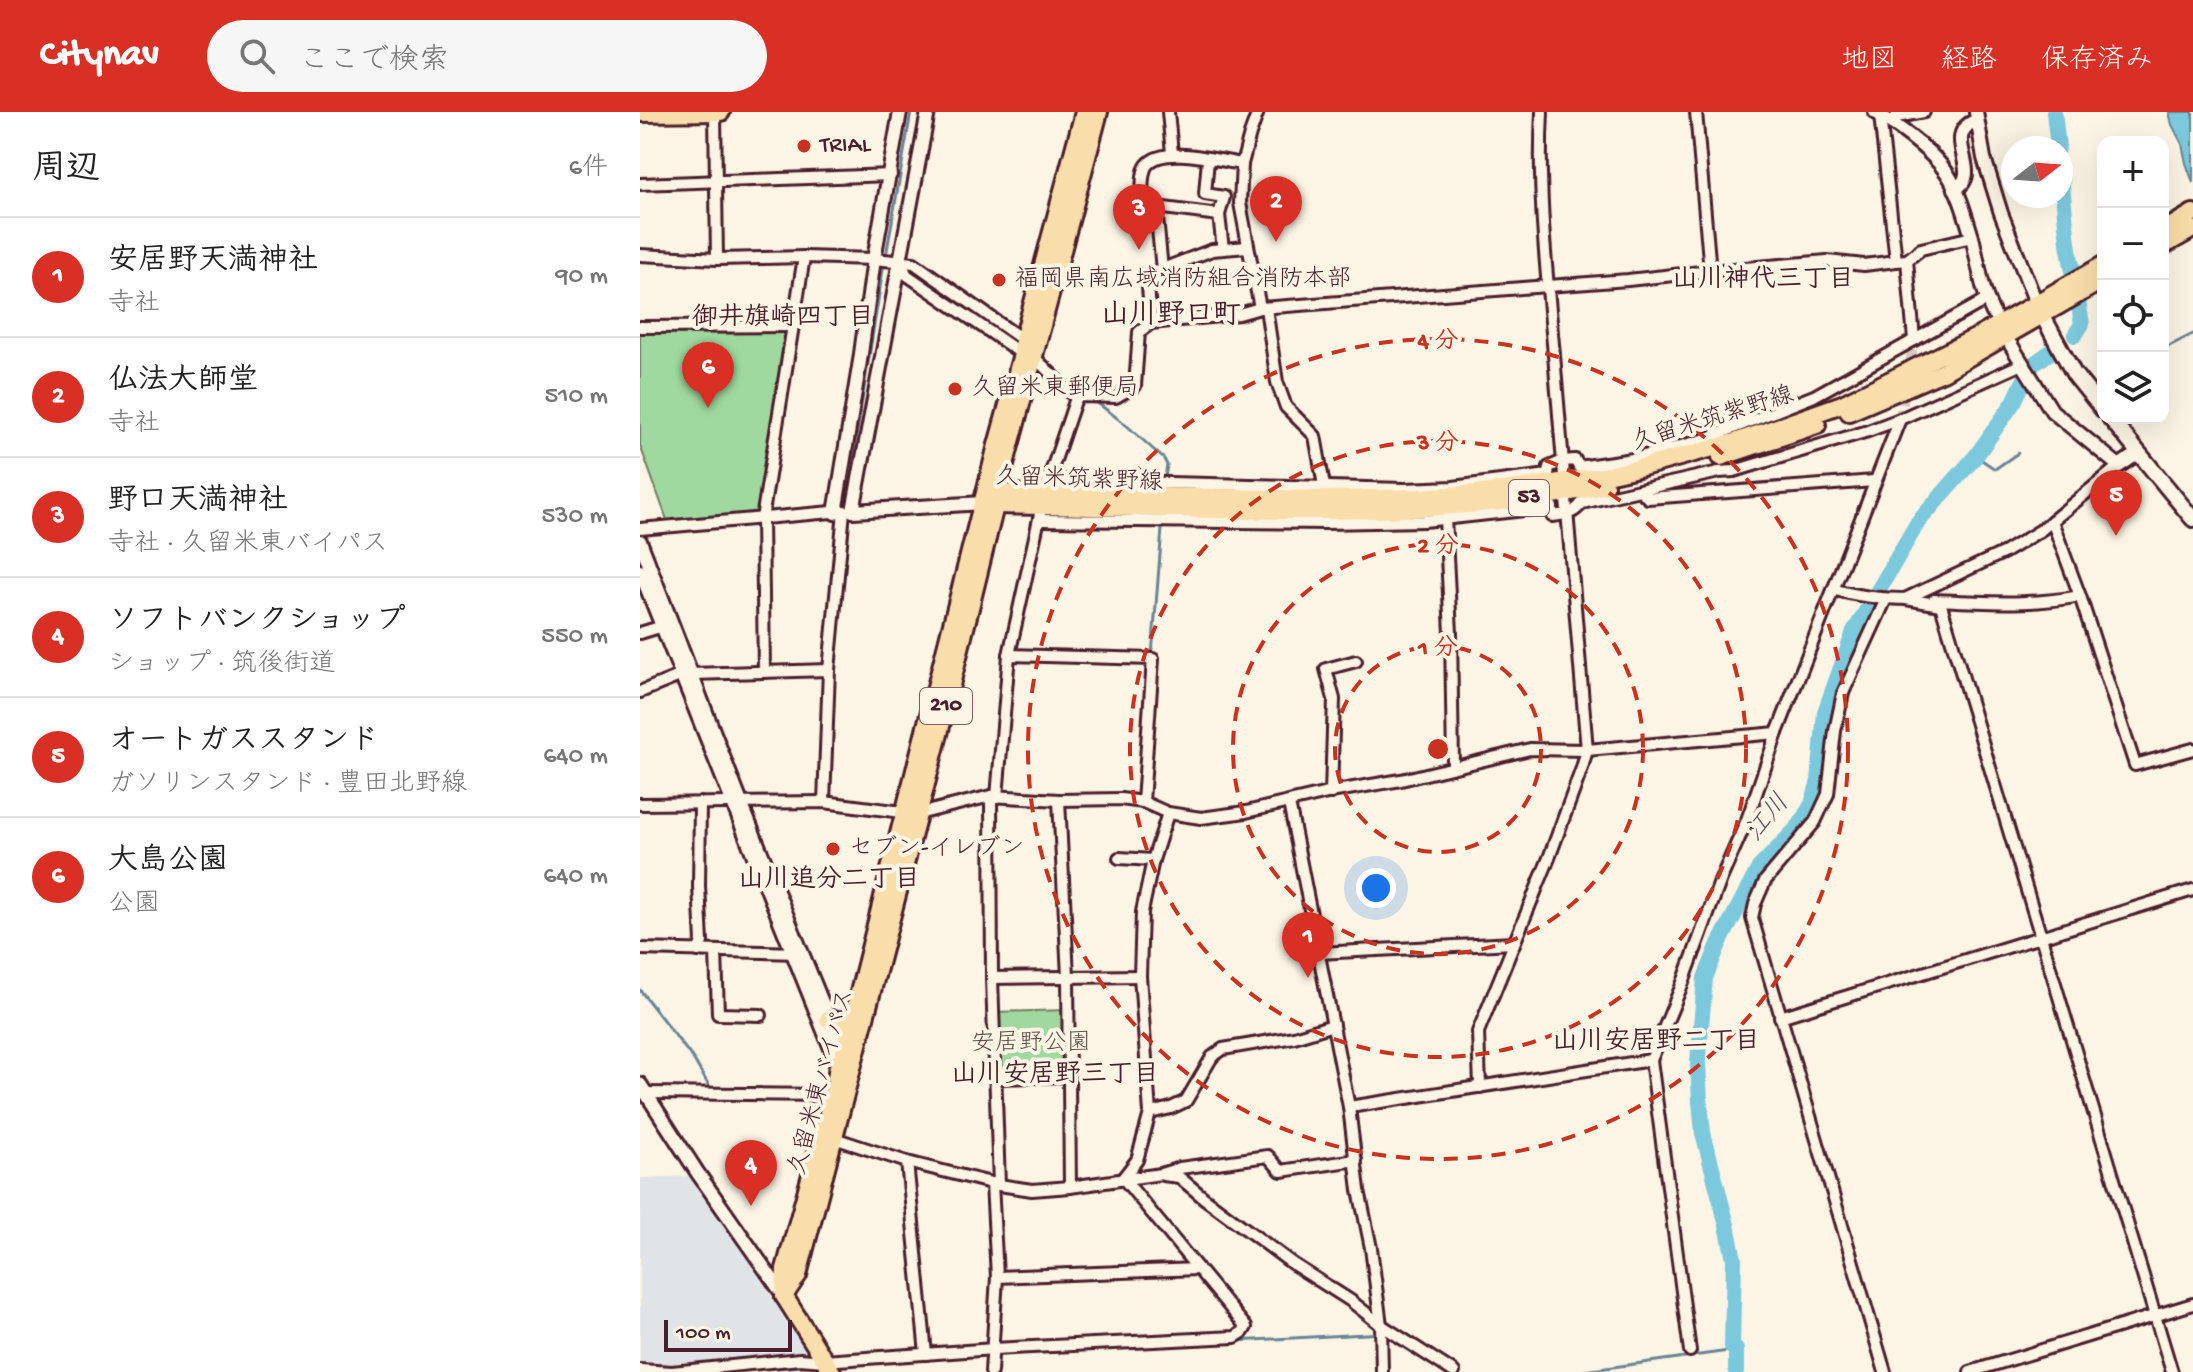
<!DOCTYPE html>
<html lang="ja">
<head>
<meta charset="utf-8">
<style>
  body { margin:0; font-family:"Gochi Hand","Klee One",sans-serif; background:#f6f6f6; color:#222 }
  .controls { position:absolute; right:24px; top:24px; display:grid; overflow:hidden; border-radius:16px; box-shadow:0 8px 32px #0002 }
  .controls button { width:72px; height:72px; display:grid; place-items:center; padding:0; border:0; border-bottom:2px solid #e0e0e0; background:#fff; color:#222; font:40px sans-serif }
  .compass { position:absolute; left:1361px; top:24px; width:72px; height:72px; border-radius:50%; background:#fff; box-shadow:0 8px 32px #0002; rotate:73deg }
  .scale { position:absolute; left:24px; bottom:20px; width:128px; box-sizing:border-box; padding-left:8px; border:4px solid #4a1f2b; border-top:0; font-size:22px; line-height:28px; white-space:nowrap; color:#4a1f2b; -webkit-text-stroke:6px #fcf5e5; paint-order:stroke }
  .you { position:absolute; left:736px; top:776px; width:28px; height:28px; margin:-20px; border:6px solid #fff; border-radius:50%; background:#1a73e8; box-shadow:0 0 0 12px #1a73e833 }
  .badge { display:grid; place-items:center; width:52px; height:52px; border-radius:50%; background:#d93025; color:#fff; font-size:26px; font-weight:700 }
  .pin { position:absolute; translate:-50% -66px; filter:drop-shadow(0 2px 4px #0008) }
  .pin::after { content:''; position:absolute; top:42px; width:28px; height:24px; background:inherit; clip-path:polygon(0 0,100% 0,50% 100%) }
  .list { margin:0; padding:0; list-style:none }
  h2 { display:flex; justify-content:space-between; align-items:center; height:104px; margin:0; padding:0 32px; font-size:34px }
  h2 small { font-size:26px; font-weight:400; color:#767676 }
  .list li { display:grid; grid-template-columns:52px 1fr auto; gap:24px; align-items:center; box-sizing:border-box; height:120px; padding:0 32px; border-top:2px solid #e0e0e0 }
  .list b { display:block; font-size:30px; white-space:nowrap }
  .list p { margin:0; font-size:26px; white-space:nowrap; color:#767676 }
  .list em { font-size:26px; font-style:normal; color:#767676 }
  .icon { flex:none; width:44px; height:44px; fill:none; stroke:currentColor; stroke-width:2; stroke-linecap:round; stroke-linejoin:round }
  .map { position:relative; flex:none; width:1553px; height:1260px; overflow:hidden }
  header { display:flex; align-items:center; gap:48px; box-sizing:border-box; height:112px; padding:0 40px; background:#d93025; color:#fff }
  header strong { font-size:38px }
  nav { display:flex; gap:44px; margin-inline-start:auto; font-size:28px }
  .search { width:560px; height:72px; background:#f6f6f6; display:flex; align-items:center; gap:20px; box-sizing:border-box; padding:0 28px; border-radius:44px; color:#767676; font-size:30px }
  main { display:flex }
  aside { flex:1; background:#fff }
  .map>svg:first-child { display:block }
  .built { fill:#e1e4e6 }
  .green { fill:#9fd99f; stroke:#747c65; stroke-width:2 }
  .water { fill:#7cc8dc; stroke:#688495; stroke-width:2 }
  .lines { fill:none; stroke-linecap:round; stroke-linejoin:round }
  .stream { stroke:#688495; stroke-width:3 }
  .river { stroke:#7cc8dc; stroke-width:16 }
  .minor-tunnel { stroke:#d8cac0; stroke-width:10; stroke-dasharray:10 5; stroke-linecap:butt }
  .minor-casing { stroke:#4a1f2b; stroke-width:16 }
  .tertiary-casing { stroke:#4a1f2b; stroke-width:18 }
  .secondary-casing { stroke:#4a1f2b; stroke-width:20 }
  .primary-casing { stroke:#4a1f2b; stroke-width:22 }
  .trunk-casing { stroke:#4a1f2b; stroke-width:22 }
  .minor { stroke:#fcf5e5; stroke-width:10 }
  .tertiary { stroke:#fcf5e5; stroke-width:12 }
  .secondary { stroke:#fcf5e5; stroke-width:14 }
  .primary { stroke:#f9deab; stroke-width:16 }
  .trunk { stroke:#f9deab; stroke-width:16 }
  .ring { fill:none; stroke:#c8321e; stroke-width:4; stroke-dasharray:14 10 }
  .poi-dot { fill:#c8321e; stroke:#fcf5e5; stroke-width:3 }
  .labels { text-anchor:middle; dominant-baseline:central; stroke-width:8; stroke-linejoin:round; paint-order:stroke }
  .shield { fill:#fcf5e5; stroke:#7f5f63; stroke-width:2 }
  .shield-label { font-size:22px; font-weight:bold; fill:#4a1f2b }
  .poi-label { font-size:24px; fill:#4a1f2b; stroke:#fcf5e5; text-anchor:start }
  .street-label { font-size:24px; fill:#4a1f2b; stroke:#fcf5e5 }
  .park-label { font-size:24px; fill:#5f4e48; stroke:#fcf5e5 }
  .neighbourhood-label { font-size:26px; font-weight:bold; fill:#4a1f2b; stroke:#fcf5e5 }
  .water-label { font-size:26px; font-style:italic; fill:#595260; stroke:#fcf5e5 }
  .quarter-label { font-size:28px; font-weight:bold; fill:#4a1f2b; stroke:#fcf5e5 }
  .centre { fill:#c8321e; stroke:#fcf5e5; stroke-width:4 }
  .ring-label { font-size:24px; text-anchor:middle; font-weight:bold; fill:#c8321e; stroke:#fcf5e5; stroke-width:8; stroke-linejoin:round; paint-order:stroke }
</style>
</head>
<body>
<header>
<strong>Citynav</strong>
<div class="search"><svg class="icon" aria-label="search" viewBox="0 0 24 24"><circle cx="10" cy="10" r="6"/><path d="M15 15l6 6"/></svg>ここで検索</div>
<nav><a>地図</a><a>経路</a><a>保存済み</a></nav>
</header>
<main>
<aside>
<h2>周辺<small>6件</small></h2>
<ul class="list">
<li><span class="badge">1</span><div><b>安居野天満神社</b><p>寺社</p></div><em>90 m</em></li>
<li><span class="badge">2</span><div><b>仏法大師堂</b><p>寺社</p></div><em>510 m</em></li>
<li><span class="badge">3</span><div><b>野口天満神社</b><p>寺社 · 久留米東バイパス</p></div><em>530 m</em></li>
<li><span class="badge">4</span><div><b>ソフトバンクショップ</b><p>ショップ · 筑後街道</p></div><em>550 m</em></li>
<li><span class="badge">5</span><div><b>オートガススタンド</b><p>ガソリンスタンド · 豊田北野線</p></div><em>640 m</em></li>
<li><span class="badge">6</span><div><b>大島公園</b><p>公園</p></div><em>640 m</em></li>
</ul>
</aside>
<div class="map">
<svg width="1553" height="1260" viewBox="0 0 1553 1260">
  <rect width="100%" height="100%" fill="#fcf5e5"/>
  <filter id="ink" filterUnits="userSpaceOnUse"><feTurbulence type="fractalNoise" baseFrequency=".0125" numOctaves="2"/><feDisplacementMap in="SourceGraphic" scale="16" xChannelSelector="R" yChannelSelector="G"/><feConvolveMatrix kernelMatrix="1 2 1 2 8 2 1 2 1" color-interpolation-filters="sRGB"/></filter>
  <g filter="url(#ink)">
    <polygon class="built" points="50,1064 171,1241 26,1255 0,1250 0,1066"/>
    <g class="green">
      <polygon points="153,214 122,407 30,416 0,333 0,217"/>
      <polygon points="428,898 429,964 355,966 353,900"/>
    </g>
    <polygon class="water" points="1529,0 1553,0 1553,71 1546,51 1542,32 1532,13"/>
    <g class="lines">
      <g class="stream">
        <polyline points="246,144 271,0"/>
        <polyline points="1523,237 1553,222"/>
        <polyline points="407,252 446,281"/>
        <polyline points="455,289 485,312 524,347 527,353 525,365"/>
        <polyline points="1336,344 1355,357 1378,341"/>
        <polyline points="206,388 244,151"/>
        <polyline points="512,543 522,417"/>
        <polyline points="0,878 54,948 72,979"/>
        <polyline points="596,1229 744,1221 804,1260"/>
        <polyline points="105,1258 177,1253"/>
        <polyline points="937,1260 1096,1238"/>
      </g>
      <g class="river">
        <polyline points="1414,0 1418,36"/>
        <polyline points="1421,64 1428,131 1442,212 1435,223"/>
        <polyline points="1096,1260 1096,1238 1092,1235 1094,1147 1087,1113 1063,1021 1060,990 1058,952 1065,866 1079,832 1119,756 1160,713 1172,692 1179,669 1185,600 1214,520 1278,410 1336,344 1374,290 1391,254 1412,239"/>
      </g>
      <polyline class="minor-tunnel" points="1260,307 1274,228"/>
      <defs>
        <g id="minor">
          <polyline points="75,0 77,147"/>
          <polyline points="528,0 532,41"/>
          <polyline points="618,0 610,22 602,52 600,91 620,196"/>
          <polyline points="1056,0 1070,159"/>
          <polyline points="1240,3 1256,149"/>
          <polyline points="1251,12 1256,5 1284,0"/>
          <path d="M568,47L565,82L584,85L579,103L516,95L502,85C503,76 501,61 507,53C523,32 579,49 602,52"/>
          <polyline points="0,72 251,63"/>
          <polyline points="516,95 522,158"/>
          <polyline points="579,103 583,137"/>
          <polyline points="0,143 77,147 164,145 234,147 274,151 383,228 395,246 436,286"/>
          <polyline points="1267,148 1274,228"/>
          <polyline points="260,150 267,163 382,242"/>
          <polyline points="626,196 637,270 646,295 675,324 685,379"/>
          <polyline points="511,211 507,163 572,138 607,135"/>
          <polyline points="0,215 153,214"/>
          <polyline points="436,286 441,284 476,285 495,274 499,220 511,211 599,202 620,196 988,168 1070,159 1187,149 1224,153 1256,149 1267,148 1281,137 1332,125"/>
          <polyline points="408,368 765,377 813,375 908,363 909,355 923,349 935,348 939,355 993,347 1063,328 1174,284 1346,188"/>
          <polyline points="406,375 436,286"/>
          <polyline points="1000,378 1008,386 1234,369"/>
          <polyline points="805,406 811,521 813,654"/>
          <path d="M399,408L685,411L784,409L912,395V404C926,402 933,403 942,391L1079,360L1094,359L1228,319L1260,307L1382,252"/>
          <polyline points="1412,409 1440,484 1495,653 1553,637"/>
          <polyline points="0,417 203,399"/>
          <path d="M1193,477C1218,485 1244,487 1270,487"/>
          <polyline points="1267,486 1365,440 1401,418 1479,354"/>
          <polyline points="1266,487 1301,493 1532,1260"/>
          <path d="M1294,488C1343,490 1391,494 1440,484"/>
          <polyline points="0,521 23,514"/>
          <polyline points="369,543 513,547 503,690"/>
          <polyline points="124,560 122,407 164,145"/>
          <polyline points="0,580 42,563 51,562 189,558"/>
          <polyline points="691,681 694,587 686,557 716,549"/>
          <polyline points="351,684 352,866 359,1073"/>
          <polyline points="357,685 369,543 400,402"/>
          <polyline points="419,688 428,864 430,1075"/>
          <polyline points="184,690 189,558 204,399"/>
          <polyline points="649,691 709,995 719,1078 731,1136 741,1213 742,1260"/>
          <polyline points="0,692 184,690 278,702 351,684 419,688 481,687 503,690 528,701 561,706 606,700 696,679 761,668 890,637 947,638 1137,621"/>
          <polyline points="479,746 513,748"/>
          <polyline points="0,837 158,841"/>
          <polyline points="58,839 62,830 59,774 60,691"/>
          <polyline points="76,839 78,902 121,903"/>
          <polyline points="678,841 874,831"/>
          <polyline points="352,866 500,864"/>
          <polyline points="1140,905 1553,778"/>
          <polyline points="355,966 429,964"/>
          <path d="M840,975L838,920L909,746L942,656L947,638C937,515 927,391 916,267C909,178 897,90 902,0"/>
          <polyline points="3,981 193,983"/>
          <polyline points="709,995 1011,948"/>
          <polyline points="510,1001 531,996 546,989 572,945 583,937 654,925 693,913"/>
          <polyline points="191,1025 267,1050 359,1073 392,1078 430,1075 521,1062 540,1056 628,1044 641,1059 716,1048"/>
          <polyline points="267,1050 286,1242"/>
          <polyline points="523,1063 539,1065 564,1086 653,1152 711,1189 741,1213 814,1260"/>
          <polyline points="483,1066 497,1048 510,1001 500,864 502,800 513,748 528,701"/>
          <polyline points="357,1165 558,1157"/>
          <polyline points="1050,1239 1011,948 1044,868 1081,767 1107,708 1137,621 1260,307"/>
          <polyline points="0,1258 32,1260 160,1247 184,1249 354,1237 595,1225 603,1220 606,1215 483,1066"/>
          <polyline points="351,1260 357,1165 352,1071"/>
          <polyline points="1245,1260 1112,806 1115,792 1125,769 1175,710 1188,682 1195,619 1203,581 1246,487"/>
          <polyline points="1330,1260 1553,1192"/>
        </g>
        <g id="tertiary">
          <polyline points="288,0 213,399 343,391"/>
          <path d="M1235,0C1259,15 1291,38 1307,61C1319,79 1326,105 1332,125C1339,152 1341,178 1354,203"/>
          <polyline points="1336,0 1344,46 1361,101 1396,191"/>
          <path d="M1315,77C1346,61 1298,23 1337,8"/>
          <polyline points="1371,233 1412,299 1479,354 1498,341"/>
          <polyline points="195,401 220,249 234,147 260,0"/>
          <polyline points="0,429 101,691 205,947"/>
          <polyline points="0,459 192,939"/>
          <polyline points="0,972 57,1060 144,1184"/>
        </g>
        <g id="secondary">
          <polyline points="1398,195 1434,262 1463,298"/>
          <polyline points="1470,306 1553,407"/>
        </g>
        <g id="primary">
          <polyline points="0,1 81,0"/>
          <polyline points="1523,119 1553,101"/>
          <polyline points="1523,134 1553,117"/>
          <polyline points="1209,300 1303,260 1463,168"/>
          <polyline points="1081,345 1177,313"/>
          <polyline points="348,388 359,381 686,387 782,385 849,380 962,364 1003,355 1095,330 1202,292 1339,224 1463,153"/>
          <path d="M343,391L356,393L401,394C589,397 780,411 965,374"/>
        </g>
        <g id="trunk">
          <polyline points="188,907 202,910 213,904"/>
          <polyline points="144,1182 145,1157 193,983 198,954 203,944 357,333 382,242 383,228 444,0"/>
          <polyline points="144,1184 158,1163 299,622 368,341 459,0"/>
          <polyline points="144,1184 192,1260"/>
        </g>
      </defs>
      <use href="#minor" class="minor-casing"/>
      <use href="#tertiary" class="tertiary-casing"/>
      <use href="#secondary" class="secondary-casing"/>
      <use href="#primary" class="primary-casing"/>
      <use href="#trunk" class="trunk-casing"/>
      <use href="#minor" class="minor"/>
      <use href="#tertiary" class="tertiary"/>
      <use href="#secondary" class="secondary"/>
      <use href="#primary" class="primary"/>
      <use href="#trunk" class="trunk"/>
    </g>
  </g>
  <g class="ring">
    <circle cx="798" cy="637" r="103"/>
    <circle cx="798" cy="637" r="205"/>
    <circle cx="798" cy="637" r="308"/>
    <circle cx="798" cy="637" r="410"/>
  </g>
  <g class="poi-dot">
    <circle cx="164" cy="34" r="8"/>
    <circle cx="359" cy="168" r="8"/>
    <circle cx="315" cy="277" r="8"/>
    <circle cx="193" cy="737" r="8"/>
  </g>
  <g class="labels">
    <g class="shield">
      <rect x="869" y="368" width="40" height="36" rx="6"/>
      <rect x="280" y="576" width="52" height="36" rx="6"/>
    </g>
    <g class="shield-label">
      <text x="889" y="386">53</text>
      <text x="306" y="594">210</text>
    </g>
    <g class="poi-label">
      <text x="180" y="34">TRIAL</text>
      <text x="375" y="168">福岡県南広域消防組合消防本部</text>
      <text x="331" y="277">久留米東郵便局</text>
      <text x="209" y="737">セブン-イレブン</text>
    </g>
    <g class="street-label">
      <text transform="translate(1073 308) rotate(-17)">久留米筑紫野線</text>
      <text transform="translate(439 369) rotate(2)">久留米筑紫野線</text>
      <text transform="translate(183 970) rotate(-75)">久留米東バイパス</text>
    </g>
    <g class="park-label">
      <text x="391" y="932">安居野公園</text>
    </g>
    <g class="neighbourhood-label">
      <text x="1123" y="169">山川神代三丁目</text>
      <text x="143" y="207">御井旗崎四丁目</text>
      <text x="189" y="769">山川追分二丁目</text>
      <text x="1016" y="931">山川安居野二丁目</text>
      <text x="415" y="964">山川安居野三丁目</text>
    </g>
    <g class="water-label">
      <text transform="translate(1129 707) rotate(-50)">江川</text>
    </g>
    <g class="quarter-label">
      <text x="531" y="204">山川野口町</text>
    </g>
  </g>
  <circle cx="798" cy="637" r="12" class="centre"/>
  <g class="ring-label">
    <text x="798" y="235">4 分</text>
    <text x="798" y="337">3 分</text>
    <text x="798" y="440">2 分</text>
    <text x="798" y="542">1 分</text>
  </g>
</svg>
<div class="controls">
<button>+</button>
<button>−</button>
<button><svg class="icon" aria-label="locate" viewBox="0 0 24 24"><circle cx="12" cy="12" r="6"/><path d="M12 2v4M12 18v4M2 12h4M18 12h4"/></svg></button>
<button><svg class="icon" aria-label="layers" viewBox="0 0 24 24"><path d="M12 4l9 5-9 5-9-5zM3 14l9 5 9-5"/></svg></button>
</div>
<svg class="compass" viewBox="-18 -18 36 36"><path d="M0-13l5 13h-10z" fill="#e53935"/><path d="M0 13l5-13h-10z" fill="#767676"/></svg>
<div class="scale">100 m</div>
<div class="you"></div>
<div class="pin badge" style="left:668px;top:866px">1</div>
<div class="pin badge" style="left:636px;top:130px">2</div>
<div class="pin badge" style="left:499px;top:138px">3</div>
<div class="pin badge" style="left:111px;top:1094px">4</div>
<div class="pin badge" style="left:1476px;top:424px">5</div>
<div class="pin badge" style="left:68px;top:296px">6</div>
</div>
</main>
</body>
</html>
